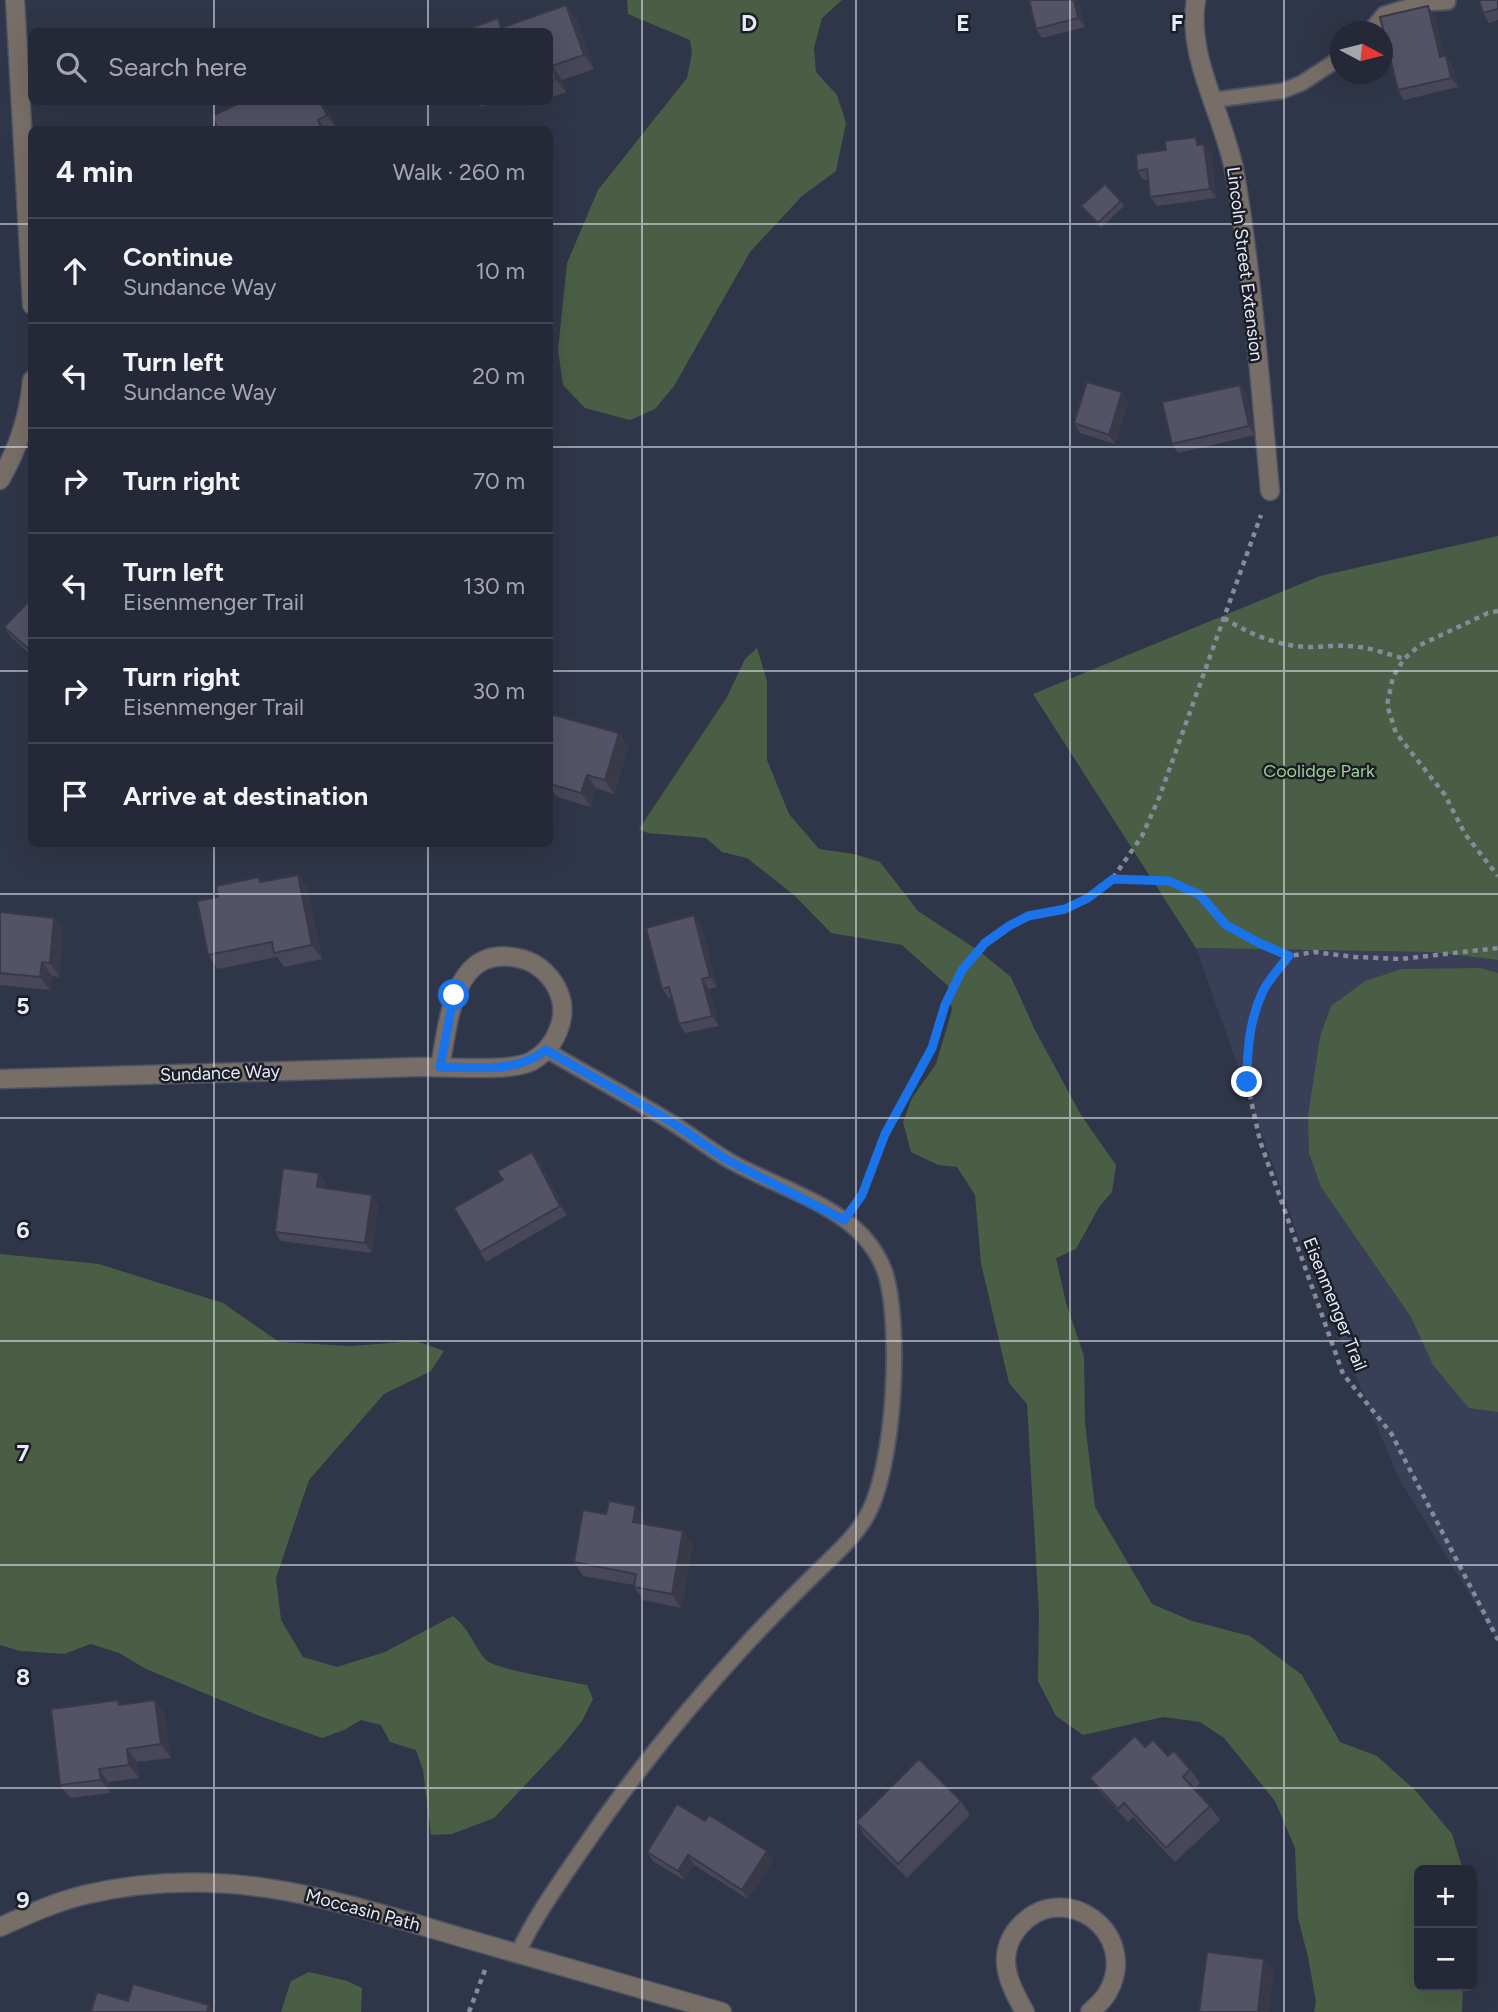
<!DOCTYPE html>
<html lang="en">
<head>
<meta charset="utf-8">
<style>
  body { margin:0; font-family:Figtree,sans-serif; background:#303442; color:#f1f3f6 }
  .controls { position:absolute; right:21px; bottom:21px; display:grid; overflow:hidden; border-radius:10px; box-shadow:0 7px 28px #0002 }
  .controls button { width:63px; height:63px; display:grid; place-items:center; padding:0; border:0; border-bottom:2px solid #414452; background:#242837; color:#f1f3f6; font:35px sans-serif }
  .compass { position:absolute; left:1330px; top:21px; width:63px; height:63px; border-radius:50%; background:#242837; box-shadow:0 7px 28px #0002; rotate:97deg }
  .stop { position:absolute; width:21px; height:21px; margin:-16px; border:5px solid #1a73e8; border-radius:50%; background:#fff }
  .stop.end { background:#1a73e8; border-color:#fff; box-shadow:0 2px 7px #0008 }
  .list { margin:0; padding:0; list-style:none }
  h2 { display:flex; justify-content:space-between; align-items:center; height:91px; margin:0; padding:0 28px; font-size:30px }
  h2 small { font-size:23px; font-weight:400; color:#a3a6ad }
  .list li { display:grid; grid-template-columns:46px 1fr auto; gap:21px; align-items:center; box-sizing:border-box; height:105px; padding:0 28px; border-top:2px solid #414452 }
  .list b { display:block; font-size:26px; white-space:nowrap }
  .list p { margin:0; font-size:23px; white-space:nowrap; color:#a3a6ad }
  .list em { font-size:23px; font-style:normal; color:#a3a6ad }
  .icon { flex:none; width:38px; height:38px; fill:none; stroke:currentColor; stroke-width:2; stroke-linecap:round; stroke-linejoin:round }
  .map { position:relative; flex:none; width:1498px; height:2012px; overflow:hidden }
  .search { position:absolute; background:#242837; box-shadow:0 7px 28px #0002; left:28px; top:28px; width:525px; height:77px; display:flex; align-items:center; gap:18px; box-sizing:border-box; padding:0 24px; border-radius:10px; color:#a3a6ad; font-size:26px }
  .panel { position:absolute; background:#242837; box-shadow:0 7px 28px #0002; left:28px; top:126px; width:525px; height:721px; border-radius:10px }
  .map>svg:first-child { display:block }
  .built { fill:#393f57 }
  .green { fill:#495e44 }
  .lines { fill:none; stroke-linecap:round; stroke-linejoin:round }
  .lane-casing { stroke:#4d5365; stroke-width:18 }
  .street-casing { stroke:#4d5365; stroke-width:21 }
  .path { stroke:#868b9b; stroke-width:4.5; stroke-dasharray:5 5; stroke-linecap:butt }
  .lane { stroke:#776e67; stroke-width:14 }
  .street { stroke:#776e67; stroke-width:18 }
  .wall { fill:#474759 }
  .shaded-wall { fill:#3a3948 }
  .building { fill:#535267; stroke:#3a3948; stroke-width:2 }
  .route { stroke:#1a73e8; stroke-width:9 }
  .grid { fill:none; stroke:#e7ebf8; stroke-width:2; stroke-opacity:0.55 }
  .labels { text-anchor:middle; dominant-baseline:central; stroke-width:5; stroke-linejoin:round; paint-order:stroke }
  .street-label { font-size:18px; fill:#e7ebf8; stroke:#1b1e26 }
  .park-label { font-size:18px; fill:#9ecf91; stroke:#1b1e26 }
  .grid-label { font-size:23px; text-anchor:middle; font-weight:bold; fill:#e7ebf8; stroke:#1b1e26; stroke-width:5; stroke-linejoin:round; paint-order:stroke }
</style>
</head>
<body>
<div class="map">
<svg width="1498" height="2012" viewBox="0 0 1498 2012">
  <rect width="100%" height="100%" fill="#303649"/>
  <polygon class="built" points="1196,948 1432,952 1498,960 1498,1641 1398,1477 1298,1236"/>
  <g class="green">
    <polygon points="627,0 842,0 822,18 814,48 816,72 837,95 846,123 836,171 802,196 750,252 674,386 655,409 630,420 585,408 563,385 558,350 567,263 598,190 687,78 692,53 690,40 628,14"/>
    <polygon points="1498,536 1498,960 1432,952 1196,948 1033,694 1320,576"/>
    <polygon points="757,648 767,681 767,760 789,814 819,849 854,854 880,862 918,911 979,951 1011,977 1035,1030 1081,1115 1116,1165 1112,1192 1099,1207 1076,1249 1056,1258 1066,1303 1084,1356 1085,1422 1095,1507 1152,1604 1192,1621 1250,1636 1302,1675 1340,1742 1377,1756 1416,1791 1452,1834 1463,1870 1419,1870 1419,1986 1463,1986 1462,2012 1314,2012 1316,2002 1308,1957 1298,1918 1295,1848 1275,1801 1224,1738 1200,1722 1163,1717 1083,1735 1056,1716 1038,1681 1039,1613 1027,1404 1009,1383 981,1263 975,1195 957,1167 938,1165 911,1152 903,1122 912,1098 936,1064 952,1010 948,986 902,945 831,933 794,895 747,858 722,852 706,838 648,833 639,829 727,697 745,659"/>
    <polygon points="1480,968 1498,973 1498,1412 1469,1408 1433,1365 1411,1317 1321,1187 1309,1153 1308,1116 1320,1037 1331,1006 1365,981 1402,969"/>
    <path d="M0,1254L99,1264L223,1303L279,1342L352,1346L416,1341L444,1351L431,1371L384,1394L309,1480L276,1578L281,1620L303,1657L337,1667L385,1652L453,1616C472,1632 472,1644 486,1660C494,1669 569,1681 587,1685L593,1699L582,1721L561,1747L494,1818L452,1834L431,1835L423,1770L416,1750L390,1742L381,1725L361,1720L344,1730L322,1738L257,1715L146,1669L119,1653L91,1644L64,1654L20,1651L0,1645Z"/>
    <polygon points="309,1972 347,1981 362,1988 361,2012 281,2012 291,1981"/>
  </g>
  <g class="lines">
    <defs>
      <g id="lane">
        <polyline points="1369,32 1384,14 1417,4 1448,2"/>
        <polyline points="1213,100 1282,91 1302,83 1340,58"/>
        <path d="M518,1953C534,1918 557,1886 579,1854C631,1777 688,1707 751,1639C772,1617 794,1594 816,1573C833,1556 852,1540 865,1519C895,1471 902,1326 885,1272C880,1258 873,1247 863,1236C830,1201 772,1185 730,1161C709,1149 689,1133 669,1121C628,1096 587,1074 546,1050"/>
      </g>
      <g id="street">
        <polyline points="15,0 32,305"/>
        <path d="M1196,0C1186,58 1225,117 1235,174C1253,279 1260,385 1270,491"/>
        <path d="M0,480C18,449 29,416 32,380"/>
        <path d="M0,1079C139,1076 278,1071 417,1067C445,1066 510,1073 532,1061C555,1048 569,1018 559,993C553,977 538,963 522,959C453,941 449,1020 440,1067"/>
        <path d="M0,1927C27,1915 55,1902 84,1895C225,1862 334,1900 467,1939C552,1963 637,1988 722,2012"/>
        <path d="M1025,2012C1009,1985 995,1956 1018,1928C1062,1876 1141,1932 1108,1992C1104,2000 1096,2006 1090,2012"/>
      </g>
    </defs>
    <use href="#lane" class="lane-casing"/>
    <use href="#street" class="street-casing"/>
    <g class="path">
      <polyline points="1498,611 1488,613 1420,645 1404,659 1393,677 1387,705 1396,733 1445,795 1465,834 1498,876"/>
      <path d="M1224,618C1251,635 1280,647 1312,647C1323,647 1334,645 1345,646C1366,646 1385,653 1404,659"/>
      <polyline points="1113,878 1142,836 1159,798 1261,515"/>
      <polyline points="1289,956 1263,989 1251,1022 1247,1053 1247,1082 1260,1141 1343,1374 1391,1433 1498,1640"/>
      <polyline points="858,1201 862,1195 885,1134 932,1048 945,1005 962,970 985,943 1009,926 1028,916 1065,909 1088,898 1113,879 1169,881 1200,895 1226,925 1259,943 1289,956 1314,952 1355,957 1401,959 1498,948"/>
      <polyline points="469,2012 485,1970"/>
    </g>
    <use href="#lane" class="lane"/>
    <use href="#street" class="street"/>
  </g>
  <g class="wall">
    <polygon points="1029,0 1078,0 1085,27 1042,38 1036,29"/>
    <polygon points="1498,0 1498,20 1489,23 1483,13"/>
    <polygon points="566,5 576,19 594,69 562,80 566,92 550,98 550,32 460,32 504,27"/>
    <polygon points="1434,15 1444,55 1446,55 1452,64 1458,87 1404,100 1398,90"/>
    <polygon points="323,102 337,129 336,130 218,130"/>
    <polygon points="477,102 497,102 481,107"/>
    <polygon points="1201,144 1211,153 1216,198 1157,206 1150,197 1148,179 1144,180 1137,171"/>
    <polygon points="1121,201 1124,206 1101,228 1081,206"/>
    <polygon points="1240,385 1246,394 1255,435 1178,453 1172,444"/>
    <polygon points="1128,401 1115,444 1080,433 1074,423"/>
    <polygon points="32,589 32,656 11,637 4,627 31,599 27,594"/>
    <polygon points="550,714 619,733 628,747 614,794 596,788 591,807 557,797 550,788"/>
    <polygon points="298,875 307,888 322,959 284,967 277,957 218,969 208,955 218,897 262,882"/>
    <polygon points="0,912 54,918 63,931 59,977 52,976 50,990 0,985"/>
    <polygon points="694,915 701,925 717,987 709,989 719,1026 685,1033 679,1024 672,997 669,998 662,989"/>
    <polygon points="539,1161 567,1215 486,1262 480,1252"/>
    <polygon points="319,1173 325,1182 325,1188 378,1204 372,1253 281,1241 275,1232"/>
    <polygon points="606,1514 645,1519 645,1524 693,1544 681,1608 643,1600 634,1587 634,1585 583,1576 574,1562"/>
    <polygon points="118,1700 121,1705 155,1700 164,1714 171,1758 137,1762 139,1778 108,1782 110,1793 70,1798 60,1785"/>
    <polygon points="1168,1756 1190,1769 1200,1783 1194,1789 1210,1806 1220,1820 1175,1862 1133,1817 1128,1822 1100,1792 1090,1778"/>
    <polygon points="961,1801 970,1815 907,1878 865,1836 856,1822"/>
    <polygon points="705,1821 773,1860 748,1899 694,1865 684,1880 653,1861 647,1852"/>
  </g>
  <g class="shaded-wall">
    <polygon points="1074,0 1078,0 1085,27 1078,18"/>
    <polygon points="566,5 576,19 594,69 584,55"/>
    <polygon points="1428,6 1434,15 1447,66 1440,57"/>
    <polygon points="1446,55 1452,64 1458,87 1451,78"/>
    <polygon points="552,66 562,80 566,92 556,79"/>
    <polygon points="320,102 323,102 337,129 327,115"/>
    <polygon points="1204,144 1211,153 1216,198 1210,189"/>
    <polygon points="1240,385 1246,394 1255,435 1249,426"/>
    <polygon points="1122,392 1128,401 1115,444 1109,435"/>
    <polygon points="619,733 628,747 614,794 605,780"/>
    <polygon points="587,775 596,788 591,807 581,793"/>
    <polygon points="298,875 307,888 322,959 312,945"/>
    <polygon points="694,915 701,925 717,987 710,977"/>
    <polygon points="54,918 63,931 59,977 50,963"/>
    <polygon points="42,962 52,976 50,990 40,977"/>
    <polygon points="702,979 709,989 719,1026 712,1016"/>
    <polygon points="532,1152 539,1161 567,1215 560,1206"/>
    <polygon points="319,1173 325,1182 324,1196 317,1187"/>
    <polygon points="372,1195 378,1204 372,1253 365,1243"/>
    <polygon points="636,1506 645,1519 643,1535 633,1522"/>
    <polygon points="683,1531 693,1544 681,1608 672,1594"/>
    <polygon points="155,1700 164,1714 171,1758 161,1744"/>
    <polygon points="127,1749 137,1762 139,1778 129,1765"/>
    <polygon points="99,1769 108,1782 110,1793 101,1780"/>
    <polygon points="767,1851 773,1860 748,1899 742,1890"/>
    <polygon points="688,1855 694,1865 684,1880 678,1871"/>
    <polygon points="1264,1959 1274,1973 1269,2012 1258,2011"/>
    <polygon points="209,2005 214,2012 207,2012"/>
  </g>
  <g class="building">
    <polygon points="1029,0 1074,0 1078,18 1036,29"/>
    <polygon points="1479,0 1498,0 1498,9 1483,13"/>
    <polygon points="566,5 584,55 552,66 556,79 550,81 550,32 460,32 498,18 501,28"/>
    <polygon points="1428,6 1440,57 1446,55 1451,78 1398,90 1380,17"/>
    <polygon points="242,102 320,102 327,115 318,120 323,130 218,130 212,116"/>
    <polygon points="1196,137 1197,145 1204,144 1210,189 1150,197 1147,169 1137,171 1136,154 1166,150 1165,141"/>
    <polygon points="1105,184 1121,201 1098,223 1081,206"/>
    <polygon points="1087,382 1122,392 1109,435 1074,423"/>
    <polygon points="1240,385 1249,426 1172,444 1162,402"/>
    <polygon points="32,589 32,597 27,594"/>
    <polygon points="32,598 32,652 4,627"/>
    <polygon points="550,714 619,733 605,780 587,775 581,793 550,784"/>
    <polygon points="298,875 312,945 274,953 272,942 208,955 197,901 218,897 216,886 259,877 260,882"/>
    <polygon points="0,912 54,918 50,963 42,962 40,977 0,973"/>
    <polygon points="694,915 710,977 702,979 712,1016 679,1024 669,987 662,989 646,928"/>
    <polygon points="532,1152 560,1206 480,1252 454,1208 503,1180 497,1171"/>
    <polygon points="283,1168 319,1173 317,1187 372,1195 365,1243 275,1232"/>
    <polygon points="609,1501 636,1506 633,1522 683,1531 672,1594 634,1587 636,1574 574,1562 583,1510 606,1514"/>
    <polygon points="118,1700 119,1705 155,1700 161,1744 127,1749 129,1765 99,1769 101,1780 60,1785 51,1709"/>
    <polygon points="1135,1736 1145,1747 1153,1740 1168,1756 1174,1751 1190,1769 1183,1777 1210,1806 1166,1848 1124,1803 1118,1809 1090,1778"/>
    <polygon points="919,1759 961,1801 898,1864 856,1822"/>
    <polygon points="677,1804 705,1821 709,1815 767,1851 742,1890 688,1855 678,1871 647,1852"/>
    <polygon points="1207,1952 1264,1959 1258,2011 1266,2012 1199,2012"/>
    <polygon points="133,1984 209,2005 207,2012 91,2012 97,1992 128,2001"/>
  </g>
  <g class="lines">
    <path class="route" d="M454,995L440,1067C477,1067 515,1074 546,1050L670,1121L727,1160L844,1220L862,1195L885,1134L932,1048L945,1005L962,970L985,943L1009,926L1028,916L1065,909L1088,898L1113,879L1169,881L1200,895L1226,925L1259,943L1289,956C1280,967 1269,979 1263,991C1249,1021 1247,1051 1247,1082"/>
  </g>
  <path class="grid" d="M214,0V32M428,0V32M642,0V2012M856,0V2012M1070,0V2012M1284,0V2012M214,102V130M428,102V130M0,224H32M550,224H1498M0,447H32M550,447H1498M0,671H32M550,671H1498M214,844V2012M428,844V2012M0,894H1498M0,1118H1498M0,1341H1498M0,1565H1498M0,1788H1498"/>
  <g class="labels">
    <g class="street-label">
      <text transform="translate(1245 264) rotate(83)">Lincoln Street Extension</text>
      <text transform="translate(220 1073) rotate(-2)">Sundance Way</text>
      <text transform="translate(1335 1304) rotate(68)">Eisenmenger Trail</text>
      <text transform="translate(363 1910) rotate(15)">Moccasin Path</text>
    </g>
    <g class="park-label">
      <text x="1319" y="771">Coolidge Park</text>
    </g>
  </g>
  <g class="grid-label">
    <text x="749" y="31">D</text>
    <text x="963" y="31">E</text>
    <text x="1177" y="31">F</text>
    <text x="23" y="1014">5</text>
    <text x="23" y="1238">6</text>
    <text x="23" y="1461">7</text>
    <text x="23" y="1685">8</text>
    <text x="23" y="1908">9</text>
  </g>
</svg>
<div class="controls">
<button>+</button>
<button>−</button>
</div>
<svg class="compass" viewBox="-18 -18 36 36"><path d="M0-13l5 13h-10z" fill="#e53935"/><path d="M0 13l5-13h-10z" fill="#a3a6ad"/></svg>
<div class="stop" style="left:454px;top:995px"></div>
<div class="stop end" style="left:1247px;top:1082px"></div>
<div class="search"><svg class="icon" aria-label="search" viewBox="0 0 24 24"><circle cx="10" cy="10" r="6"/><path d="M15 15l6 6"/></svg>Search here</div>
<section class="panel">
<h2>4 min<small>Walk · 260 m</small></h2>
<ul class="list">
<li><svg class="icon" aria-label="ahead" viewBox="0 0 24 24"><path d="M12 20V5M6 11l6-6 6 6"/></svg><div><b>Continue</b><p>Sundance Way</p></div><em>10 m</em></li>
<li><svg class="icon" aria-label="left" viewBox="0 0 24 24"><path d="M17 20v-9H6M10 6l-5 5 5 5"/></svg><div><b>Turn left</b><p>Sundance Way</p></div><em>20 m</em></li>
<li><svg class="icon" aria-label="right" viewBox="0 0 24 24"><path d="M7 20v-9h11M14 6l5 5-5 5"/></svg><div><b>Turn right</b></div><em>70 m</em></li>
<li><svg class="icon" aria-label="left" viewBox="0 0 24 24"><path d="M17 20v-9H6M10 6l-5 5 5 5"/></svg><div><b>Turn left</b><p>Eisenmenger Trail</p></div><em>130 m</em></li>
<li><svg class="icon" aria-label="right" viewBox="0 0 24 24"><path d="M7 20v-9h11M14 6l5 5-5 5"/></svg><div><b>Turn right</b><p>Eisenmenger Trail</p></div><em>30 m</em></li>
<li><svg class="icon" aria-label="arrive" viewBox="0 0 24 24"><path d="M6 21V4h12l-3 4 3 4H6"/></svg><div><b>Arrive at destination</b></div></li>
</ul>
</section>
</div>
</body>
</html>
